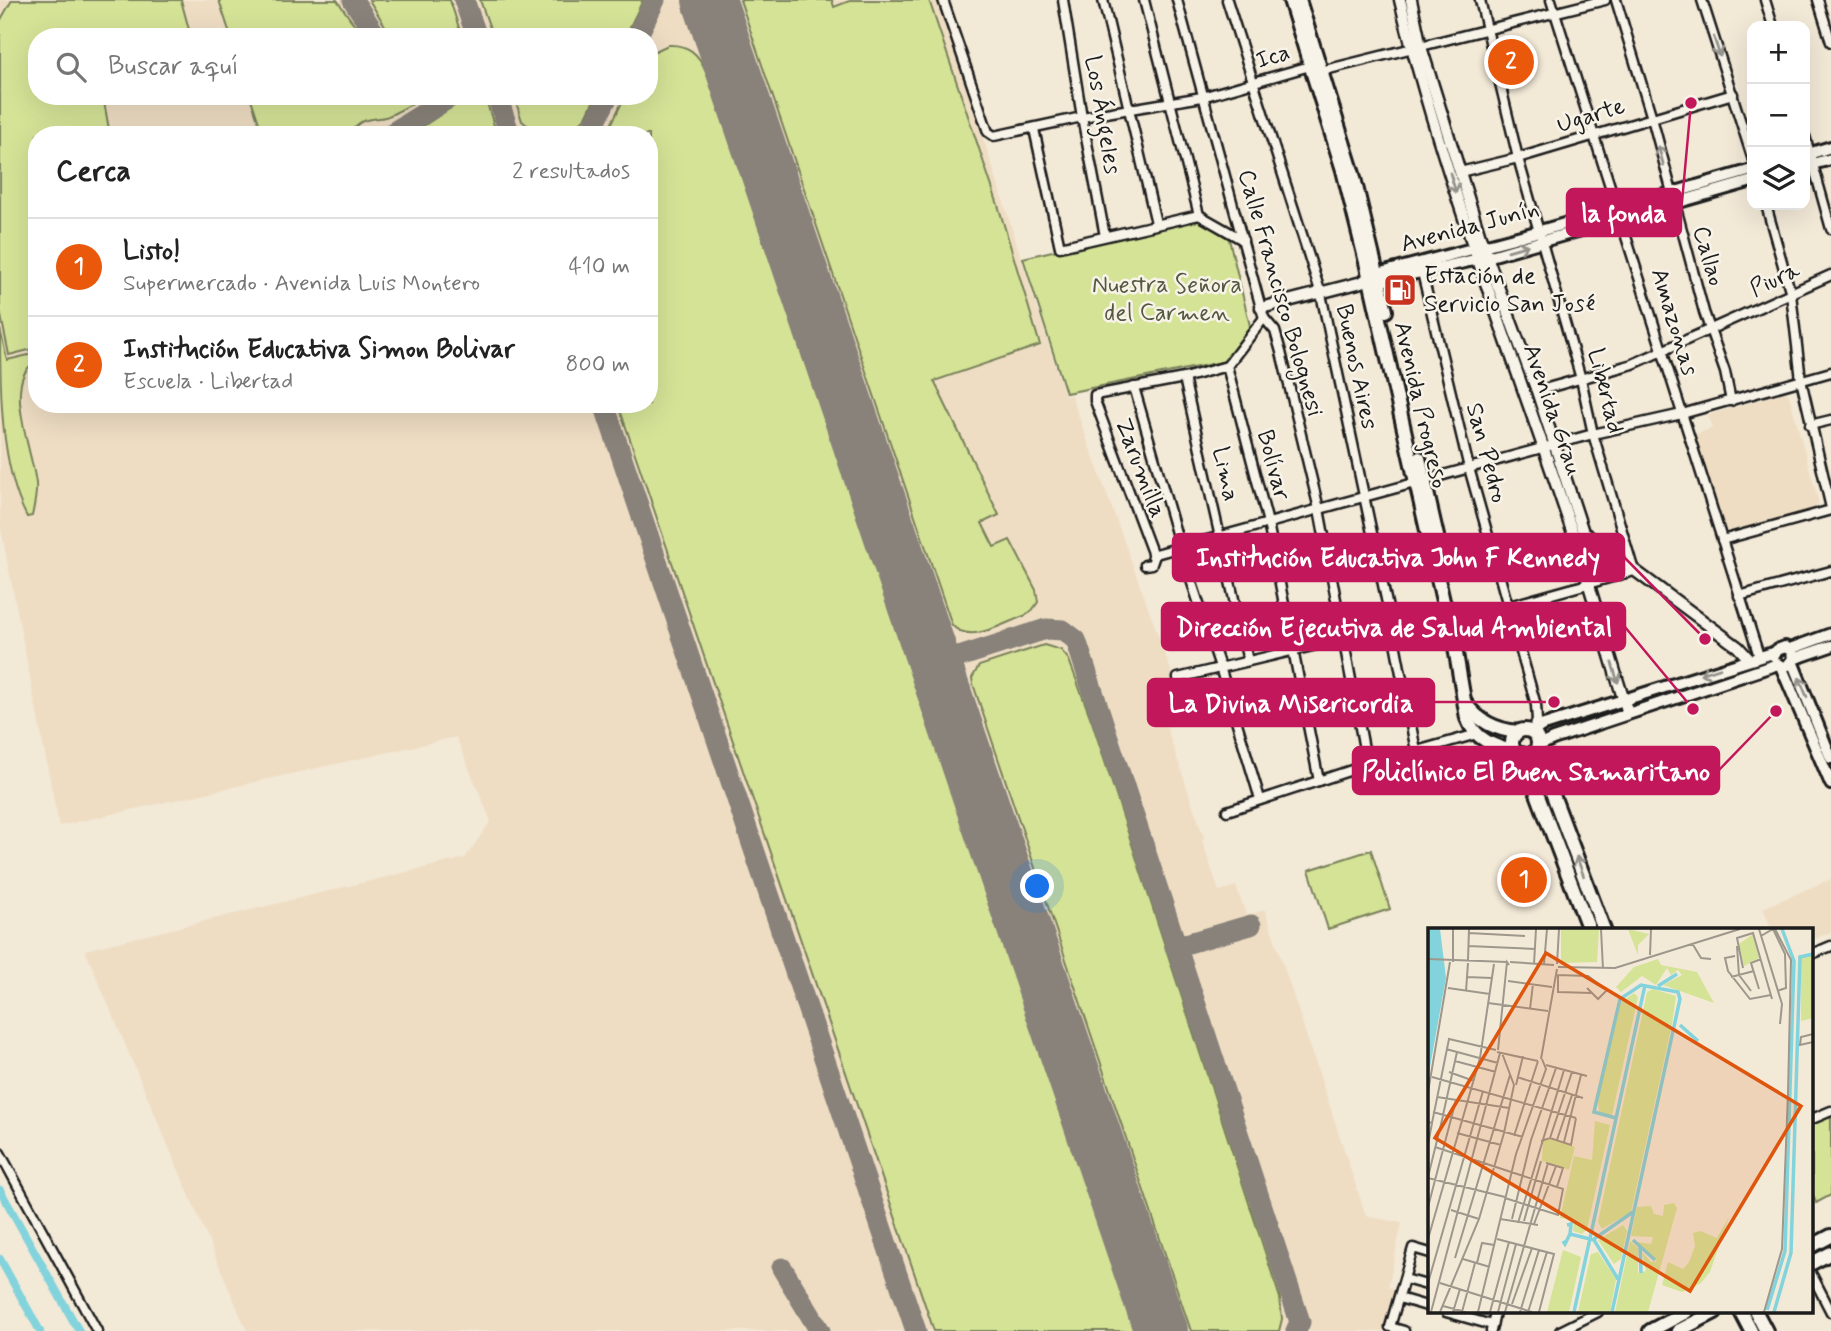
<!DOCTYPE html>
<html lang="es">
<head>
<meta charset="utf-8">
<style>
  body { margin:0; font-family:Mynerve,sans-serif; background:#f6f6f6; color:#222 }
  .controls { position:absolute; right:21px; top:21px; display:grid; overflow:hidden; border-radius:14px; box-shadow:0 7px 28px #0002 }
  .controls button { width:63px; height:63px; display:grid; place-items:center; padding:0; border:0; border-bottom:2px solid #e0e0e0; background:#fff; color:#222; font:35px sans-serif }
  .you { position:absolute; left:1038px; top:887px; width:24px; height:24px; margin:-18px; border:5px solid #fff; border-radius:50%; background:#1a73e8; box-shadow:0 0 0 10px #1a73e833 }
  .badge { display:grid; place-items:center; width:46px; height:46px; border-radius:50%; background:#ea580c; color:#fff; font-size:23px; font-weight:700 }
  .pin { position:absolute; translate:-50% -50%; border:4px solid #fff; box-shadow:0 2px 7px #0006 }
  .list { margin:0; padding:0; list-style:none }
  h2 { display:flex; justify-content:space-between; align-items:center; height:91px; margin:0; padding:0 28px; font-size:30px }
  h2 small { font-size:23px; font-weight:400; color:#767676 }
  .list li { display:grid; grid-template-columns:46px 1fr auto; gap:21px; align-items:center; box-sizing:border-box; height:98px; padding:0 28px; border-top:2px solid #e0e0e0 }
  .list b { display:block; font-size:26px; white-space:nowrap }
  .list p { margin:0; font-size:23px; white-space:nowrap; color:#767676 }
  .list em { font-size:23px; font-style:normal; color:#767676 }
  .icon { flex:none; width:38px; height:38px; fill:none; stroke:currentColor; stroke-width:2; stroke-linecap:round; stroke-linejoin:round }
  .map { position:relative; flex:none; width:1831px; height:1331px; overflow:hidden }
  .search { position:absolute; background:#fff; box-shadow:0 7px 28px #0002; left:28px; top:28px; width:630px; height:77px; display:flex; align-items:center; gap:18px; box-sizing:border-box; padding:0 24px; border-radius:28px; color:#767676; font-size:26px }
  .panel { position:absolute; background:#fff; box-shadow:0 7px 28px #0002; left:28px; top:126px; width:630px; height:287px; border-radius:28px }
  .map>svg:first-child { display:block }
  .built { fill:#eeddc3; fill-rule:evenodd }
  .green { fill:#d5e397; stroke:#78805a; stroke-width:2 }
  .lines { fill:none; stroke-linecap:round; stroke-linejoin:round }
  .canal { stroke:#82d3dc; stroke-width:8 }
  .taxiway { stroke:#88827a; stroke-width:21 }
  .runway { stroke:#88827a; stroke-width:54 }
  .minor-casing { stroke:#1c1c1c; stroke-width:13 }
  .tertiary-casing { stroke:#1c1c1c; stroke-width:15 }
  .secondary-casing { stroke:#1c1c1c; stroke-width:16 }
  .primary-casing { stroke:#1c1c1c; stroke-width:18 }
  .minor { stroke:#f7f3e8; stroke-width:8 }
  .tertiary { stroke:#f7f3e8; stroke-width:10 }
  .secondary { stroke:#f7f3e8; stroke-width:10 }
  .primary { stroke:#f7f3e8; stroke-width:12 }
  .oneway { stroke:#94928c }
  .labels { text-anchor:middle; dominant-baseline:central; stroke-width:5; stroke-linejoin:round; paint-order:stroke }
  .street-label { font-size:24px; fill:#1c1c1c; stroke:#f7f3e8 }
  .poi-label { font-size:24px; fill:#1c1c1c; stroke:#f7f3e8; text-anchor:start }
  .park-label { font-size:24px; fill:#545841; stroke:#f7f3e8 }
  .inset-river { fill:none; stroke:#82d3dc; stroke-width:3.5 }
  .inset-road { fill:none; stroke:#9d978c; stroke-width:2 }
  .view { fill:#de560d; fill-opacity:0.15; stroke:#de560d; stroke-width:3.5 }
  .inset-edge { fill:none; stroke:#1c1c1c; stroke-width:3.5 }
  .leader { fill:none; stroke:#c2185b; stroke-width:2.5 }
  .callout-dot { fill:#c2185b; stroke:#f7f3e8; stroke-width:2.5 }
  .callout { fill:#c2185b; stroke:#c2185b; stroke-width:2.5 }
  .callout-label { font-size:26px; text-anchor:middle; font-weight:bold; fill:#fff }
</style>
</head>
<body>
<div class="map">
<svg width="1831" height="1331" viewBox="0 0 1831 1331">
  <rect width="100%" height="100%" fill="#f3e9d7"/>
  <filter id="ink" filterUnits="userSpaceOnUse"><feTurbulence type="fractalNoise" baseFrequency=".0143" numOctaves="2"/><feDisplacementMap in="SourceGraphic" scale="14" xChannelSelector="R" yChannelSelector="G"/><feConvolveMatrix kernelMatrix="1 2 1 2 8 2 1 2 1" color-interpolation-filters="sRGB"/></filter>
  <g filter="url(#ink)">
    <g class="built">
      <path d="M0,0H937L986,147L1065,396L1071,395L1179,693L1158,702L1204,838L1202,840L1219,891L1236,886L1246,915L1265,910L1366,1216L1402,1223L1388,1287L1397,1290L1385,1331H247L85,950L465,858L491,821L456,737L59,826L0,524ZM37,37H649V96H37ZM37,135H649V404H37Z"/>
      <polygon points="1785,392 1789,395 1819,503 1815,508 1729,531 1723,528 1694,435 1712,428 1708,415"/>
      <polygon points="1831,879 1831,932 1812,940 1812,930 1772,930 1763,908"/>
    </g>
    <g class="green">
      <polygon points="12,0 181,0 191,37 37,37 37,96 103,96 110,135 37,135 37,348 9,355 0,311 0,21"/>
      <polygon points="219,0 337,0 363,37 331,37 318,32 294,30 281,37 231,37"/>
      <polygon points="369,0 450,0 462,37 392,37"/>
      <polygon points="480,0 643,0 625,37 493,37"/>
      <path d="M740,0H832L834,7L852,0H929L998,205L1040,345L934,381L999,515L982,523L994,547L1010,540L1036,590L1038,602L1031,612L1024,616C1004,623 969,645 952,625Z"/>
      <path d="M668,45C688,44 698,53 706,71L1134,1331H934L618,404H649V135H606L625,96H649V54Z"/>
      <path d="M250,96H427C416,101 393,115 385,117C371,120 357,117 351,135H263Z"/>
      <polygon points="514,96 596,96 586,117 569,134 539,135 522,121"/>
      <polygon points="475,100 487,103 497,135 410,135 455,105"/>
      <polygon points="1195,217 1229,239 1251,330 1227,361 1066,393 1023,258"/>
      <path d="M0,329L7,360L37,353V362C0,377 34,455 36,484C37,494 34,506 32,516L27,517C0,466 0,386 0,329Z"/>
      <polygon points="1044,645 1061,650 1069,660 1092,722 1280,1298 1282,1319 1279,1331 1191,1331 973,684 972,678 979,666"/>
      <polygon points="1371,850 1390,909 1328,929 1309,870"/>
      <polygon points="1831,1113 1831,1195 1816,1203 1812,1192 1812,1121"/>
    </g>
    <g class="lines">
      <g class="canal">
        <polyline points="0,1190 79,1331"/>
        <polyline points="0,1259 40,1331"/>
      </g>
      <g class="taxiway">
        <polyline points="353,0 377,37"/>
        <polyline points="464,0 477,37"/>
        <polyline points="637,37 655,0"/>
        <polyline points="497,96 510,135"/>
        <polyline points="389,135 452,96"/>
        <polyline points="589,135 608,96"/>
        <polyline points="604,404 916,1331"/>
        <polyline points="927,643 944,656 959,657"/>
        <polyline points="940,680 948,666 959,657 1046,629 1063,630 1076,640 1300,1322 1296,1331"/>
        <polyline points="1175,947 1251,925"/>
        <polyline points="782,1268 820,1331"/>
      </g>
      <polyline class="runway" points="709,0 1161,1331"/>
      <defs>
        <g id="minor">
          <polyline points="943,0 988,132 994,136 1082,117 1202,97 1310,66 1321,71 1605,0"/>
          <polyline points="1063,0 1082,117 1105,236"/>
          <polyline points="1103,0 1156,223"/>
          <polyline points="1144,0 1199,215"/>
          <polyline points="1177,0 1261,308 1264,318 1275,331 1281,352 1319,509 1367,765"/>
          <polyline points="1227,0 1321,294 1392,627 1416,751"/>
          <polyline points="1551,0 1759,656"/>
          <polyline points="1616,0 1652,118 1704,312 1725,372 1731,401"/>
          <polyline points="1702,0 1752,157"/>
          <polyline points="1765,0 1773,26"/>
          <polyline points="1818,0 1831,42"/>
          <polyline points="1034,129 1060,247 1199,215 1243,240"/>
          <polyline points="1805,136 1831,229"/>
          <polyline points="1460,172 1518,158 1733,94"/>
          <polyline points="1766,205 1791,294 1801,380 1831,508"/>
          <polyline points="1421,268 1469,468 1536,705 1537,721 1532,731"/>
          <polyline points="1227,366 1268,523 1319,781"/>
          <polyline points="1184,378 1248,661"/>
          <polyline points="1134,387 1180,547 1220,667 1260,799"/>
          <polyline points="1537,391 1633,364 1831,275"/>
          <polyline points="1810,425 1831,420"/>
          <polyline points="1722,540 1831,510"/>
          <polyline points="1152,555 1593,434 1682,414 1831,372"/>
          <polyline points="1145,565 1152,564 1154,558 1095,401 1095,395 1184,378 1227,366 1264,318"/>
          <polyline points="1739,596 1831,571"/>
          <polyline points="1178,678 1392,627 1450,618 1509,606 1634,571 1593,434 1581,379 1518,158 1480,0"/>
          <polyline points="1227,811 1367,765 1477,734"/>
          <polyline points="1812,954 1831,946"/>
          <polyline points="1812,1119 1831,1111"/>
          <polyline points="0,1153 97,1331"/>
          <polyline points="1812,1275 1831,1312"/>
          <polyline points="1405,1279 1430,1286"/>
          <polyline points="1399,1298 1430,1307"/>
          <polyline points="1446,1312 1492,1325"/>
          <polyline points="1404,1331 1390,1327 1413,1248 1430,1253"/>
          <polyline points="1491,1331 1495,1312"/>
          <polyline points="1560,1331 1598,1312"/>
        </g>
        <g id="tertiary">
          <path d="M1400,0C1444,181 1513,354 1572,531C1592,591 1608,653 1628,713"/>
          <polyline points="1411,0 1421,47 1483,246 1537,391 1583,532 1738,647 1749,659"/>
          <polyline points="1261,308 1362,282 1370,276"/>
        </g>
        <g id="secondary">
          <polyline points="1805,155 1831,147"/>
          <polyline points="1805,166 1831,159"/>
          <polyline points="1370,276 1540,231 1752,170"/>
          <polyline points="1373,283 1487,257 1752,181"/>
          <polyline points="1790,649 1831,634"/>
          <polyline points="1774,656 1777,650 1785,647 1792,651 1793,659"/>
          <polyline points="1792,661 1831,758"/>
          <polyline points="1788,665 1793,659 1831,646"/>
          <polyline points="1781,666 1831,784"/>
          <polyline points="1533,732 1541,726 1776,652"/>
          <polyline points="1538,746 1553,739 1778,664"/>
        </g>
        <g id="primary">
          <path d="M1290,0L1343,170L1366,262L1443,601L1450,618L1467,718C1476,742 1497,747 1520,754"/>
          <polyline points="1299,0 1353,174 1386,311"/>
          <polyline points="1419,458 1437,536"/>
          <path d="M1466,704C1479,722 1496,730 1518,732"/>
          <circle cx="1525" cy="743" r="13"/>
          <polyline points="1536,750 1604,930"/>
          <polyline points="1522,754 1589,930"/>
          <polyline points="1812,1246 1831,1236"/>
          <polyline points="1812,1263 1831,1253"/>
          <polyline points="1741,1312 1751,1331"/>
          <polyline points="1756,1312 1766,1331"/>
          <polyline points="1650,1331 1686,1312"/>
          <polyline points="1678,1331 1715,1312"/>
        </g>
      </defs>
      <use href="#minor" class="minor-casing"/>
      <use href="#tertiary" class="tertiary-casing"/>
      <use href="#secondary" class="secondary-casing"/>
      <use href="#primary" class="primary-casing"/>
      <use href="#minor" class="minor"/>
      <use href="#tertiary" class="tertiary"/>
      <use href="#secondary" class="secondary"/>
      <use href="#primary" class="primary"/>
    </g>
    <defs><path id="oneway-shaft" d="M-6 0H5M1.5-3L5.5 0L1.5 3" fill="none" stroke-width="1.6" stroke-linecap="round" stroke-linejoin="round" transform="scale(1.75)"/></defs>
    <g class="oneway">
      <use href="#oneway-shaft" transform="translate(1717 47) rotate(72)"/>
      <use href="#oneway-shaft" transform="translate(1661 156) rotate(-105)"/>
      <use href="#oneway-shaft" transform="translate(1453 183) rotate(73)"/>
      <use href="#oneway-shaft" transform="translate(1518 248) rotate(-16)"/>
      <use href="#oneway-shaft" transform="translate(1710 671) rotate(162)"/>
      <use href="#oneway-shaft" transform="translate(1615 673) rotate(73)"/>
      <use href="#oneway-shaft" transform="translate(1803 687) rotate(-112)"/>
      <use href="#oneway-shaft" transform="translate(1580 866) rotate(-110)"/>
    </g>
  </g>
  <defs>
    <symbol id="fuel-square" viewBox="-11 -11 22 22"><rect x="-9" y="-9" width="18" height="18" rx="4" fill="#c8321e" stroke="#f7f3e8"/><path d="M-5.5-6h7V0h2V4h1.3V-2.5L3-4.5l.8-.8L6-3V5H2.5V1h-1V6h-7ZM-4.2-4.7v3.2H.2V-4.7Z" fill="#fff"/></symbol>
  </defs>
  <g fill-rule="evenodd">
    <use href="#fuel-square" x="1381" y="271" width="38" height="38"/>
  </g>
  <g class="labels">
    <g class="street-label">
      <text transform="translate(1273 57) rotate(-17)">Ica</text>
      <text transform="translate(1102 115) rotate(80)">Los Ángeles</text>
      <text transform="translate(1591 116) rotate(-17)">Ugarte</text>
      <text transform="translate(1470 227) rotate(-15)">Avenida Junín</text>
      <text transform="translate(1708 256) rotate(74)">Callao</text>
      <text transform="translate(1775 280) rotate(-25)">Piura</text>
      <text transform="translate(1280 293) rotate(74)">Calle Francisco Bolognesi</text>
      <text transform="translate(1674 322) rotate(73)">Amazonas</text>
      <text transform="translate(1356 367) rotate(78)">Buenos Aires</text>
      <text transform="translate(1605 391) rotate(76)">Libertad</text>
      <text transform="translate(1420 405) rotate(77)">Avenida Progreso</text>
      <text transform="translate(1552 410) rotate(71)">Avenida Grau</text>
      <text transform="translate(1486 453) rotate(75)">San Pedro</text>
      <text transform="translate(1273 465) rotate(75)">Bolívar</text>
      <text transform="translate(1140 468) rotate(69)">Zarumilla</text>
      <text transform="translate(1225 474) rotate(78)">Lima</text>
    </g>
    <g class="poi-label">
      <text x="1424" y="276">Estación de<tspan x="1424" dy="28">Servicio San José</tspan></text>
    </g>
    <g class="park-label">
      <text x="1167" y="285">Nuestra Señora<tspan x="1167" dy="28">del Carmen</tspan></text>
    </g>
  </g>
  <g transform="translate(1428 928)">
    <rect width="385" height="385" fill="#f3e9d7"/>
    <path d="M133,1H171L169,34L133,35ZM200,1L221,6L210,17V27ZM325,6L331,30L316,38L311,16ZM385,27V90L373,93V29ZM230,31L233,37L269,44L286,75L235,57L254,47L250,42L243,47L239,40L228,57L214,48L193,64L188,59L206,39ZM225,61L248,68L244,96L203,284L174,301L170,294L219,64ZM206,65L210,69L184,187L171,186L170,171L193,74ZM167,193L182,197L159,301L154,306L145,303L146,292L132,290L146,228L164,232ZM121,210L147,219L141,242L114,233L115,213ZM246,275L249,280L220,384H187L202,313L210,320V345L218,343L214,324L223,334L229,333L209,314L223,316L225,309L203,308L209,279L223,278L226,286L235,288L236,277ZM301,289L282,344L273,355L254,364L234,357L240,334L255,341L261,334L267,318L265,305L272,303L289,310ZM195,297L199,303L193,331L186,336L170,312ZM135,322L153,329L141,384H119ZM170,324L188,351L182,384H150L163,326Z" fill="#d5e397"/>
    <path d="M0,1H12L18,50L0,150Z" fill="#82d3dc"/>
    <path class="inset-river" d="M230,58L249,46M252,97L270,113M142,306L166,312L190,351M166,311L205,284M205,312L227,332M135,313L137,316L142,306L143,296L139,297M212,318L213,345M339,382L357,323L366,33L354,1M146,384L217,57M184,384L252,71L250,64L213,57L192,71L166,184L188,190M346,384L363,325L372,29L385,26"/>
    <path class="inset-road" d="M173,1L175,41M331,1L354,76L352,96M41,5L97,8M333,8L345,1L357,26L358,60L349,63M264,15L273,30L283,31M40,18L107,21M309,18L311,47L323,63M222,27L223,1M307,28L297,30L300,43L322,71L343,67M0,31L79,34M40,32L41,1M25,34V1M82,34L126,37M106,36L108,1M116,36L119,1M129,36L131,1M130,39L187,40L312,1M315,40L309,10L325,5L344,71M39,49L64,50M303,49L326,43M80,53L124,59M20,60L62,66M159,60L170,71L179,62L160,48L130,47V64L164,65M331,61L323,35L333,31M38,63L40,35M60,75L120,83M102,81L105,56M385,106L373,109L372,117L385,114M18,121L70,135M70,122L79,34L81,37M69,124L110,133M113,131L129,41M27,133L68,144M118,137L159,148M21,144L46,153M4,149L148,190M89,149L155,170M88,157L95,128M0,164L22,34M9,169L81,180M5,184L95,209M15,187L29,124M0,194L4,195L21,111L68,122M29,205L73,217M86,208L110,133M122,210L144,144M129,212L144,167M113,213L122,210L143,217L148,190M136,214L153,147M0,217L4,195M7,219L135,261L130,287L77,270M118,235L135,240L129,259M0,249L15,188M0,250L77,269M0,279L28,172M23,282L51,291M72,291L110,297M84,291L103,212L128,140M96,293L113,233M90,295L136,142M106,296L128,238M0,311L52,130L66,36M69,311L126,326L111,384M27,330L82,147M35,331L62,339M49,335L54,315L66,317M0,355L55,163M12,355L104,384M84,376L104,320M15,378L38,384M3,384L72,125M12,384L51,291L76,205L86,157L74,125M25,384L32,361M34,384L47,335M50,384L88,226L118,141L114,131M62,384L81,314M70,384L88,316M77,384L120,235M92,384L111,322M100,384L119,324M336,384L354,321L360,165L363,32L347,1"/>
    <path class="view" d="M118,25L373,178L262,363L7,210Z"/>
    <rect width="385" height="385" class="inset-edge"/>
  </g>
  <path class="leader" d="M1691 103L1681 213M1705 639L1624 557M1693 709L1625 627M1554 702L1434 702M1776 711L1719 770"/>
  <g class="callout-dot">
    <circle cx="1691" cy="103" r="7"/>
    <circle cx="1705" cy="639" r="7"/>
    <circle cx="1693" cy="709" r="7"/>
    <circle cx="1554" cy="702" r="7"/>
    <circle cx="1776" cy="711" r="7"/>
  </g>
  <g class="callout">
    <rect x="1567" y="189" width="114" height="47" rx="7"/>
    <rect x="1173" y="534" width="451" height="47" rx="7"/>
    <rect x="1162" y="603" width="463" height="47" rx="7"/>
    <rect x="1148" y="679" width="286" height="47" rx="7"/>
    <rect x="1353" y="747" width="366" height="47" rx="7"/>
  </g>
  <g class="callout-label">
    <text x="1624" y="222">la fonda</text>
    <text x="1398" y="566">Institución Educativa John F Kennedy</text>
    <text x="1394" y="636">Dirección Ejecutiva de Salud Ambiental</text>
    <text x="1291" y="712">La Divina Misericordia</text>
    <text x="1536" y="780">Policlínico El Buen Samaritano</text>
  </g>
</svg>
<div class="controls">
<button>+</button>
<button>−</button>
<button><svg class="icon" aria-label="layers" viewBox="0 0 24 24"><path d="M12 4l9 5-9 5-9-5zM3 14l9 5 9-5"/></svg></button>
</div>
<div class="you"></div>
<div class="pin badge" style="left:1524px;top:880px">1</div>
<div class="pin badge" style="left:1511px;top:62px">2</div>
<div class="search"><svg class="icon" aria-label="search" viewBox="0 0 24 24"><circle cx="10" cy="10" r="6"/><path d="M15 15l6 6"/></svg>Buscar aquí</div>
<section class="panel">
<h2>Cerca<small>2 resultados</small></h2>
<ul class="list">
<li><span class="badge">1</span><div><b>Listo!</b><p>Supermercado · Avenida Luis Montero</p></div><em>410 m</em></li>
<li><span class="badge">2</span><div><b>Institución Educativa Simon Bolivar</b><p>Escuela · Libertad</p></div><em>800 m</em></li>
</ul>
</section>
</div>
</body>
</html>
